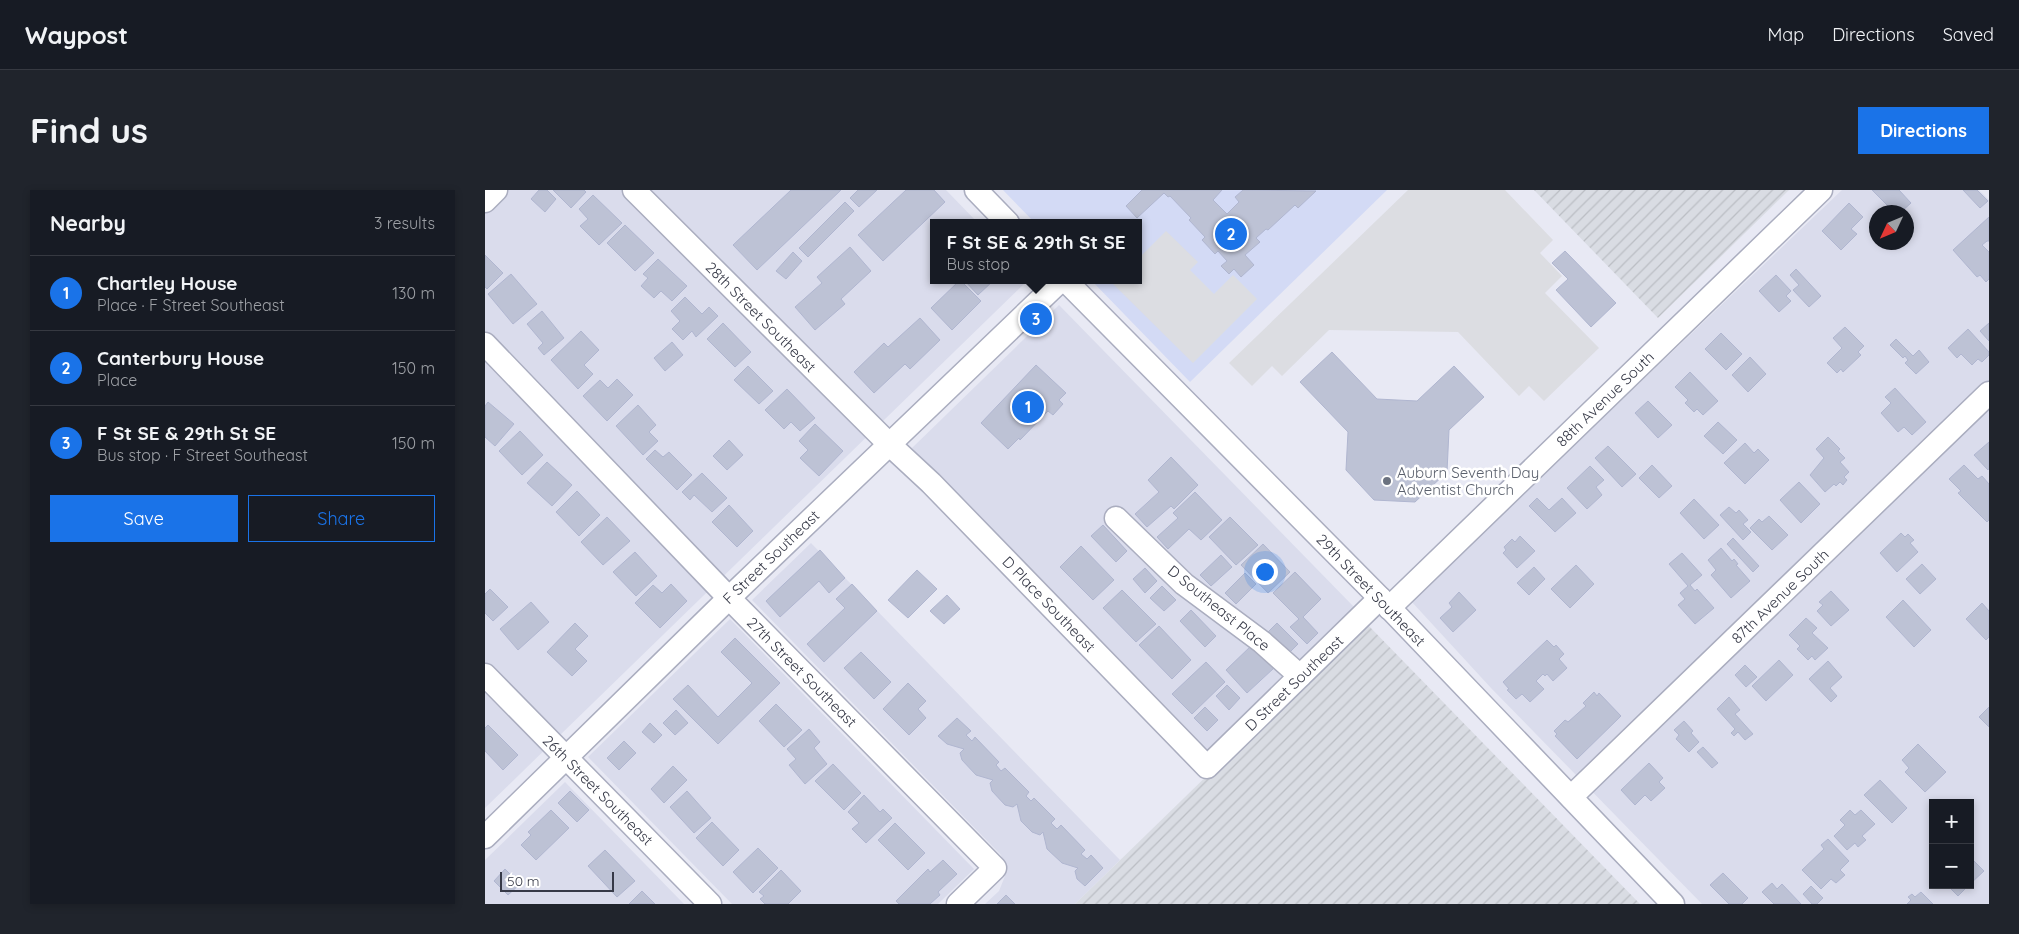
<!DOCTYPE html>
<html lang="en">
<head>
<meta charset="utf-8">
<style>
  body { margin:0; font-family:Quicksand,sans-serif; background:#20242c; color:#f1f3f6 }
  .controls { position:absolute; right:15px; bottom:15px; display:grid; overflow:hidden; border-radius:0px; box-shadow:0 2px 8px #0003 }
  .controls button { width:45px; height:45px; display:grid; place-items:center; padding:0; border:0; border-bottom:1px solid #363941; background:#171b24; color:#f1f3f6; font:25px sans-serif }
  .compass { position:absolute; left:1384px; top:15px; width:45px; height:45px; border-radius:50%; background:#171b24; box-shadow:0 2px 8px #0003; rotate:226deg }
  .scale { position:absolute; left:15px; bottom:12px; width:114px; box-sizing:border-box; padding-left:5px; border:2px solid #363947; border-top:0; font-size:14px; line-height:18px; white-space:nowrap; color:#363947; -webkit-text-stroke:4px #fff; paint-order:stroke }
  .you { position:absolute; left:779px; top:381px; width:18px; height:18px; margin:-12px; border:4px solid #fff; border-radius:50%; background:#1a73e8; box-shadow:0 0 0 8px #1a73e833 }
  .badge { display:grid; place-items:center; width:32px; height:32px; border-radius:50%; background:#1a73e8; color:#fff; font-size:16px; font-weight:700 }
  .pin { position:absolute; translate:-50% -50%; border:2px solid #fff; box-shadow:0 1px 5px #0006 }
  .popup { position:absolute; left:445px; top:29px; width:212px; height:65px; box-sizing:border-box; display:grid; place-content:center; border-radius:0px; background:#171b24; filter:drop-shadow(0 1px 4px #0005); font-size:16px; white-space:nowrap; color:#9ea1a6 }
  .popup b { font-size:19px; color:#f1f3f6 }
  .popup::after { content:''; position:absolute; left:50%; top:100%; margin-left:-10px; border:10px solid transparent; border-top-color:#171b24 }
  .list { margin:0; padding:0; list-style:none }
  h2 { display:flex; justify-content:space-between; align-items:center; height:65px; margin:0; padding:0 20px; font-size:21px }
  h2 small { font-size:16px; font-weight:400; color:#9ea1a6 }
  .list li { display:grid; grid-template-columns:32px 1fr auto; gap:15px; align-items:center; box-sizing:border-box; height:75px; padding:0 20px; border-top:1px solid #363941 }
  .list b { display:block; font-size:19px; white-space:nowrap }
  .list p { margin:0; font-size:16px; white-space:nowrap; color:#9ea1a6 }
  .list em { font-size:16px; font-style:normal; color:#9ea1a6 }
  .actions { display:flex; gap:10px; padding:15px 20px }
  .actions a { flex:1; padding:11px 0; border:1px solid #1a73e8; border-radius:0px; text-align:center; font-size:18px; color:#1a73e8 }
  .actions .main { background:#1a73e8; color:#fff }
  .map { position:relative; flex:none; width:1504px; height:714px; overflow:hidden; border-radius:0px }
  header { display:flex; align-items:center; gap:30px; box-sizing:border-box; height:70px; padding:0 25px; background:#171b24; border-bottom:1px solid #363941 }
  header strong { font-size:24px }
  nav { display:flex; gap:28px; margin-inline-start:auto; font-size:18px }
  .intro { display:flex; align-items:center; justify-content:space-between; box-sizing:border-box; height:120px; padding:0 30px }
  h1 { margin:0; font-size:35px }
  .button { padding:12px 22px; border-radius:0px; background:#1a73e8; color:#fff; font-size:18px; font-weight:700 }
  main { display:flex; gap:30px; padding:0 30px }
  aside { flex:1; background:#171b24; border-radius:0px; box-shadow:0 2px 8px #0003 }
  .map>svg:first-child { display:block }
  .residential { fill:#dadcec; fill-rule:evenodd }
  .commercial { fill:#d3daf5 }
  .industrial { fill:url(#industrial-furrows) }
  .parking { fill:#dcdde2 }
  .building { fill:#bdc2d5; stroke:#b0b6d0 }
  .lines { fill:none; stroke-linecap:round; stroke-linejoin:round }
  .minor-casing { stroke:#aaadbf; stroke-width:25 }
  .minor { stroke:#fff; stroke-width:22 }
  .worship-dot { fill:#6b7280; stroke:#fff; stroke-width:2 }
  .labels { text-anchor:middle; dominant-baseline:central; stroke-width:5; stroke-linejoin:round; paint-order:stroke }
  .street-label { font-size:15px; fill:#363947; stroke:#fff }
  .worship-label { font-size:15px; fill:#5b616d; stroke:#fff; text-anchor:start }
</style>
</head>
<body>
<header>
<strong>Waypost</strong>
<nav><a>Map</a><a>Directions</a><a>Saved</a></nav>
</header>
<div class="intro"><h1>Find us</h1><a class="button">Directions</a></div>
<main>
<aside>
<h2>Nearby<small>3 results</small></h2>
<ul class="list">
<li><span class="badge">1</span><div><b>Chartley House</b><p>Place · F Street Southeast</p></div><em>130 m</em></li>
<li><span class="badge">2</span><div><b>Canterbury House</b><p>Place</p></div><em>150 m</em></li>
<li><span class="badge">3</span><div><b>F St SE &amp; 29th St SE</b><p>Bus stop · F Street Southeast</p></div><em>150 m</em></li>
</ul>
<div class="actions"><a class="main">Save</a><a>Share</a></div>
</aside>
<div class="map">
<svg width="1504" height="714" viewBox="0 0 1504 714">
  <defs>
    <pattern id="industrial-furrows" width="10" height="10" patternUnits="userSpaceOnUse" patternTransform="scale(1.25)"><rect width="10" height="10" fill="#d9dce3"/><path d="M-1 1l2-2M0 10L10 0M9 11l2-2" fill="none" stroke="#bbbec4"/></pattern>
  </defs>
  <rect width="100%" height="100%" fill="#e8e9f4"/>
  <g class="residential">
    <polygon points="0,0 461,0 493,33 448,33 448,90 543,90 0,618"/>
    <path d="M1357,0H1494L1504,10V714H1217L1006,498L926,411ZM1392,22H1422V52H1392ZM1448,613H1485V695H1448Z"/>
    <polygon points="574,115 869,417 722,560 427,258"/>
    <polygon points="326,353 635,670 590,714 500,714 514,701 520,686 520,676 516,665 267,410"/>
    <polygon points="245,429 489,679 453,714 247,714 103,567"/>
    <polygon points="80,592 199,714 0,714 0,670"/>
  </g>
  <polygon class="commercial" points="518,0 902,0 705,192 606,90 654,90 654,33 550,33"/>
  <g class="industrial">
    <polygon points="1049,0 1304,0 1173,128"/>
    <polygon points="880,432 1155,714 590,714"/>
  </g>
  <g class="parking">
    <polygon points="923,0 1020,0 1068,50 1055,63 1077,86 1060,103 1114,158 1059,211 1044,196 1034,206 973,142 844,140 797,186 787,176 767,196 744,173"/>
    <polygon points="681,41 713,72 705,80 729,104 748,85 772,109 708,173 628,94 632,90 654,90 654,68"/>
  </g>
  <g class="building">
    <polygon points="54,0 62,0 71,9 60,22 46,9"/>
    <polygon points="68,0 99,0 101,2 86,18"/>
    <polygon points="306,0 356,0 272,80 248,55"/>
    <polygon points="373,0 392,0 374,17 365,8"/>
    <polygon points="421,0 449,0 460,12 398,71 373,45"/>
    <polygon points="657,0 737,0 728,10 742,24 754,12 750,7 758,0 831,1 813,18 810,15 783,40 781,39 771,48 775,52 760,65 769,75 756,87 749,79 744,84 736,76 742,71 733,61 730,64 717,50 720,47 704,30 706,28 685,6 683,7 679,3 652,28 641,16"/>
    <polygon points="1387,0 1414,0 1426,13 1416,22 1409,22"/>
    <polygon points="1478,0 1492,0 1503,11 1495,18"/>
    <polygon points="108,5 137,33 114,55 95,36 103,29 94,19"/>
    <polygon points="360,12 369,21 323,67 314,58"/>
    <polygon points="1364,13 1378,27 1366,39 1372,44 1356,60 1337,41"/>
    <polygon points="1504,27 1504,51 1502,51 1497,55 1504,62 1504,89 1501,92 1495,85 1492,87 1468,60"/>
    <polygon points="140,35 169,63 150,81 122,53"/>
    <polygon points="365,57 386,81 356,109 360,114 330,140 310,117 337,93 332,87"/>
    <polygon points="1080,61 1131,113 1106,137 1071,100 1083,89 1067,73"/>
    <polygon points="308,62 317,71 301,89 291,81"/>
    <polygon points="0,65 18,83 2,99 0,97"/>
    <polygon points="173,69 202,96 187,111 176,101 169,108 156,96 163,88 158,84"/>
    <polygon points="1311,79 1336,106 1324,117 1308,100 1314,95 1305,85"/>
    <polygon points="26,84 52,114 28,134 3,104"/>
    <polygon points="1291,85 1306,101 1301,106 1306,111 1294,122 1274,101"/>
    <polygon points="475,90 496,111 467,140 446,118"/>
    <polygon points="479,90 509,90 493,105"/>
    <polygon points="200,107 217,124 224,117 233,126 211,147 207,141 198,150 187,139 195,131 186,121"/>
    <polygon points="57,121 79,148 59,165 53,158 58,153 42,134"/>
    <polygon points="435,128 455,150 425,179 420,174 389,203 369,182 399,153 403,157"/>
    <polygon points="238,133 266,162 250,177 222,149"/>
    <polygon points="1504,133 1504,151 1495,141"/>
    <polygon points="1360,137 1379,156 1373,162 1376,165 1358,182 1356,179 1352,183 1342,173 1357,158 1348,148"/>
    <polygon points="1483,139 1504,162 1504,165 1497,172 1493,169 1487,175 1476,164 1472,168 1463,158"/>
    <polygon points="96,141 114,160 99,175 108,184 93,199 66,170"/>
    <polygon points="1236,143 1257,164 1241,180 1220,159"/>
    <polygon points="1411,149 1428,166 1434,160 1444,172 1431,184 1420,173 1423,170 1420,166 1418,168 1405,155"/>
    <polygon points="187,152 198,165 180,181 169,168"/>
    <polygon points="847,162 892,209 932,211 969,176 999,207 964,240 962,282 930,312 889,310 861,280 863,242 815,192"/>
    <polygon points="1265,167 1281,184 1263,202 1247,185"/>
    <polygon points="551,175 581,203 574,210 578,214 568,225 563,221 535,250 534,248 523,259 496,233"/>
    <polygon points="263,176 288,201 274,214 249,190"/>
    <polygon points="1205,182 1233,211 1218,225 1212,219 1209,222 1200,213 1203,210 1190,197"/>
    <polygon points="132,189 148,205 122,231 98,206 115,190 123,198"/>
    <polygon points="1410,198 1441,232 1427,245 1419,237 1413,242 1396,223 1406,213 1400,207"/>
    <polygon points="302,199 330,228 315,241 306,232 299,239 280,220"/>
    <polygon points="1163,211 1187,235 1173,248 1150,223"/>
    <polygon points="3,212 29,234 10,256 0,247 0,216"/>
    <polygon points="153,215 171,235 164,242 173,251 158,265 131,236"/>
    <polygon points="1233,232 1252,250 1238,264 1219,246"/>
    <polygon points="330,234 358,261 334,286 315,268 323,260 314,251"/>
    <polygon points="35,241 58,265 37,285 14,261"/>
    <polygon points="1343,247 1355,259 1353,261 1360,268 1355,272 1364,282 1359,287 1362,290 1358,295 1355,292 1351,296 1349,294 1340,302 1325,285 1339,268 1331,259"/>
    <polygon points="244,250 258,265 242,280 228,266"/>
    <polygon points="1504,252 1504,278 1503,280 1489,265"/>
    <polygon points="1260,253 1269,263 1273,259 1284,270 1260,294 1239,273"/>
    <polygon points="1123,256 1151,284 1137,297 1110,268"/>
    <polygon points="170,260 178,267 184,262 207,285 192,300 161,269"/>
    <polygon points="686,267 713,295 689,319 686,316 662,337 650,324 674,302 663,290"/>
    <polygon points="62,272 87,295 67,316 42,293"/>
    <polygon points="1167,275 1187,296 1174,308 1154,288"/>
    <polygon points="1479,275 1493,289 1497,286 1504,294 1504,330 1502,332 1473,303 1476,301 1464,289"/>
    <polygon points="1105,276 1119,290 1111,297 1117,305 1102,319 1082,298"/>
    <polygon points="217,283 242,308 227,322 209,305 205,310 197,302"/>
    <polygon points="1314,292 1335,314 1316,333 1295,310"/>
    <polygon points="92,301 115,325 94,346 71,322"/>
    <polygon points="710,302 737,330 716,350 704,339 683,359 672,347 693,328 688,323"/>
    <polygon points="1052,308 1064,320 1077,308 1091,323 1070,342 1044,316"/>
    <polygon points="1209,309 1234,335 1219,349 1195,323"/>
    <polygon points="244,315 268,341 252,357 227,332"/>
    <polygon points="1244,317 1251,323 1254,320 1263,330 1258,334 1266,342 1258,350 1235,325"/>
    <polygon points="1284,326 1303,345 1287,360 1265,338 1274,329 1277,332"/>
    <polygon points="122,327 145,351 118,375 96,352"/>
    <polygon points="745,327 773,355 751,375 724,347"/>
    <polygon points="618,335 642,361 631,372 606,346"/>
    <polygon points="1416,343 1420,347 1423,344 1429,350 1425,353 1433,362 1412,382 1395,363"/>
    <polygon points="1035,346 1050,361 1032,378 1018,363 1021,360 1019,357 1027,349 1030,352"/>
    <polygon points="1248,348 1274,376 1268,382 1242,354"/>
    <polygon points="778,354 805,382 783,403 756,375"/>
    <polygon points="596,356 629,390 608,410 575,377"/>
    <polygon points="1236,358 1247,371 1249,369 1253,374 1251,375 1265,391 1246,408 1226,385 1231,380 1223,370"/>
    <polygon points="335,360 360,388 344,403 334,391 295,427 281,411"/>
    <polygon points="150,362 172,386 151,406 128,382"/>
    <polygon points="1197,363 1217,385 1205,395 1210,401 1212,399 1229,418 1210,434 1193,415 1200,409 1195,403 1203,396 1184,374"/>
    <polygon points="736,365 747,377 726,396 715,385"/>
    <polygon points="1437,374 1451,389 1435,404 1421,389"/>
    <polygon points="1091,375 1109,394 1085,418 1066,399"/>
    <polygon points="1049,377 1060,389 1044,405 1032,393"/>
    <polygon points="660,378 672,391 660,403 648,389"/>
    <polygon points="432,380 452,399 423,428 403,410"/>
    <polygon points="810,382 836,409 818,427 833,443 822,454 805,437 814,429 788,403"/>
    <polygon points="760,383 771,394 751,414 740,403"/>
    <polygon points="186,394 202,411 175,438 150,413 168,395 177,403"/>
    <polygon points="367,394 392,421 339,472 322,454 360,418 351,409"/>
    <polygon points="677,396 691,410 679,421 665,408"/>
    <polygon points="5,399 23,417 8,431 0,423 0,404"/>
    <polygon points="637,400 671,434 651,452 618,418"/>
    <polygon points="1346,401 1364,420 1346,436 1332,421 1338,415 1334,412"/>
    <polygon points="974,402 991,420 968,442 955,428 967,417 964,413"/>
    <polygon points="462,405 475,419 459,434 445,421"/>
    <polygon points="1418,410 1446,440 1429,457 1401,427"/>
    <polygon points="46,412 64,432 33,460 15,439"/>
    <polygon points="1497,413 1504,421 1504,447 1501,450 1481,429"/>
    <polygon points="706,420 731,446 720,457 695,431"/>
    <polygon points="1321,428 1332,438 1327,443 1343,458 1330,470 1327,466 1323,470 1312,459 1315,456 1304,445"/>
    <polygon points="90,433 103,446 90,459 102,471 87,486 62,462"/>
    <polygon points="792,433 813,454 803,464 782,443"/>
    <polygon points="674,436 706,470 687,489 654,455"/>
    <polygon points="250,448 295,493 233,554 188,509 203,495 233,527 267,493 236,462"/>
    <polygon points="1062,450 1069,457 1071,455 1079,464 1074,469 1082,478 1068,491 1062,484 1060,486 1058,484 1051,491 1059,499 1045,512 1037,504 1031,509 1022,500 1024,499 1018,492"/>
    <polygon points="767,455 789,478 762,503 741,480"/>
    <polygon points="376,462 406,492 389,509 359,478"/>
    <polygon points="1294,470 1308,485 1281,511 1267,496"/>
    <polygon points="1343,471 1357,487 1345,498 1352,506 1346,512 1324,489"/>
    <polygon points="721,472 740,492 707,524 687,504"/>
    <polygon points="1260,475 1272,487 1261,497 1250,485"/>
    <polygon points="423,493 441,511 433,519 441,528 424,545 398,519"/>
    <polygon points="742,495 755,508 744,520 731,506"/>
    <polygon points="1109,502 1112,506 1114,503 1136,526 1092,569 1070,546 1072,544 1069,541 1080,530 1083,532 1101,516 1098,513"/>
    <polygon points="1244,507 1255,520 1250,524 1268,544 1260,550 1253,542 1249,546 1246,543 1250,539 1232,519"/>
    <polygon points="291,514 317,540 299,557 274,531"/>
    <polygon points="720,517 733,530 722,541 709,528"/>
    <polygon points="1504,517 1504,537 1494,527"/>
    <polygon points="191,520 203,533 190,545 178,533"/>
    <polygon points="472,528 486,541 481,545 487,551 490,547 514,572 511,575 516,581 520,578 544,602 541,606 546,611 549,608 570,629 566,633 572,639 576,635 600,660 596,664 602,669 606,665 618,678 600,696 592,689 590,681 593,678 577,673 562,659 558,642 555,645 547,642 536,631 532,614 528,617 520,615 507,601 505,593 508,590 491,585 477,570 475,563 479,559 462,554 453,546"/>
    <polygon points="1199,531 1208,541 1206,543 1214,552 1204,562 1191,549 1194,545 1189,540"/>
    <polygon points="165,533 177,545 169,553 157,542"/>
    <polygon points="3,535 33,565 18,580 0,561 0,538"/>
    <polygon points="324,539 335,552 329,558 342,574 320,594 304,575 311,569 302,559"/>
    <polygon points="139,551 151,563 134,580 122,568"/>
    <polygon points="1433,554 1461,582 1440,602 1420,582 1424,578 1417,570"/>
    <polygon points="1218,557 1233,573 1227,578 1212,562"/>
    <polygon points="1164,573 1178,588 1174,592 1180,598 1166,611 1160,605 1150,615 1136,600"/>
    <polygon points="348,574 376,603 359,620 330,591"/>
    <polygon points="188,576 202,590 179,613 166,599"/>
    <polygon points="1395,590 1422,618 1407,633 1379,605"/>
    <polygon points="85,601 104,620 92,632 73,613"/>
    <polygon points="202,601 226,628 209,643 185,617"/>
    <polygon points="379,605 395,622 398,619 407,628 381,653 367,639 374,633 363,622"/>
    <polygon points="66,620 84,638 51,670 36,655 46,645 43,642"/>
    <polygon points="1365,620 1370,625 1376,620 1390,634 1377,646 1381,650 1373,657 1370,653 1362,660 1349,646 1360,635 1355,630"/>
    <polygon points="227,632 254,660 238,676 211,648"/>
    <polygon points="410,633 440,663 423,680 393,650"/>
    <polygon points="1343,649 1364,671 1355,680 1360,685 1351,693 1346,689 1336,699 1317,680 1339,659 1336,655"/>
    <polygon points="273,658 293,678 268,703 248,682"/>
    <polygon points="120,660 150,691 132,707 103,676"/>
    <polygon points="1485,667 1499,681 1485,694"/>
    <polygon points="458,670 472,684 453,702 455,705 445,714 414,714 411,711 443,679 445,682"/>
    <polygon points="20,679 35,694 23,705 9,691"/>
    <polygon points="296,680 316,701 303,714 280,714 275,709 279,706 274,702"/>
    <polygon points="1238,683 1263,708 1257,714 1244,714 1225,695"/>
    <polygon points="1287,693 1292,699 1297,694 1316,714 1289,714 1277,702"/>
    <polygon points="1462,695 1484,695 1473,706"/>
    <polygon points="1326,696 1338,708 1332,714 1327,714 1318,704"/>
    <polygon points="157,701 170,714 144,714"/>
    <polygon points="1436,702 1448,714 1422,714 1426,710 1423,707 1427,704 1430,707"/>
    <polygon points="521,705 530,714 512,714"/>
  </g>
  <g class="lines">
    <defs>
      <g id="minor">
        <polyline points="149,0 404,254 446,293 722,577 895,408"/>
        <polyline points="491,0 523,33"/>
        <polyline points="0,11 11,0"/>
        <polyline points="580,90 895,408 1188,714"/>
        <polyline points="0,154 244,408 510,678 473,714"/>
        <polyline points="631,328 699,394 777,452 815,486"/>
        <polyline points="904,418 1336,0"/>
        <polyline points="0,485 225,714"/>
        <polyline points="1086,607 1504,203"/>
        <polyline points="0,647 244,408 576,90"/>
      </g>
    </defs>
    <use href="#minor" class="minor-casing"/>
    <use href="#minor" class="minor"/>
  </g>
  <circle class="worship-dot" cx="902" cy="291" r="5"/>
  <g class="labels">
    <g class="street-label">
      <text transform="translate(276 127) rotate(45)">28th Street Southeast</text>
      <text transform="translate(1120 209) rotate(-44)">88th Avenue South</text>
      <text transform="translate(286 367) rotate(-44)">F Street Southeast</text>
      <text transform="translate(886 400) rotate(46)">29th Street Southeast</text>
      <text transform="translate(1295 406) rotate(-44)">87th Avenue South</text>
      <text transform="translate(564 414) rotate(46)">D Place Southeast</text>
      <text transform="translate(734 418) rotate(39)">D Southeast Place</text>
      <text transform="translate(317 482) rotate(45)">27th Street Southeast</text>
      <text transform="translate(809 493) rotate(-44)">D Street Southeast</text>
      <text transform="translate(113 600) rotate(45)">26th Street Southeast</text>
    </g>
    <g class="worship-label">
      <text x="912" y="282">Auburn Seventh Day<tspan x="912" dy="17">Adventist Church</tspan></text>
    </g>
  </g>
</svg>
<div class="controls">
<button>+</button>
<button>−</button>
</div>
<svg class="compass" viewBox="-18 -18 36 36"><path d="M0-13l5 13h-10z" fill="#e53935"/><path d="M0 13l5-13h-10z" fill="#9ea1a6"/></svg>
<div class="scale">50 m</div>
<div class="you"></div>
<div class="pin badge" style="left:543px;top:217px">1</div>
<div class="pin badge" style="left:746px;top:44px">2</div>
<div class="pin badge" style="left:551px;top:129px">3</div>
<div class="popup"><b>F St SE &amp; 29th St SE</b>Bus stop</div>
</div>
</main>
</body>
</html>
